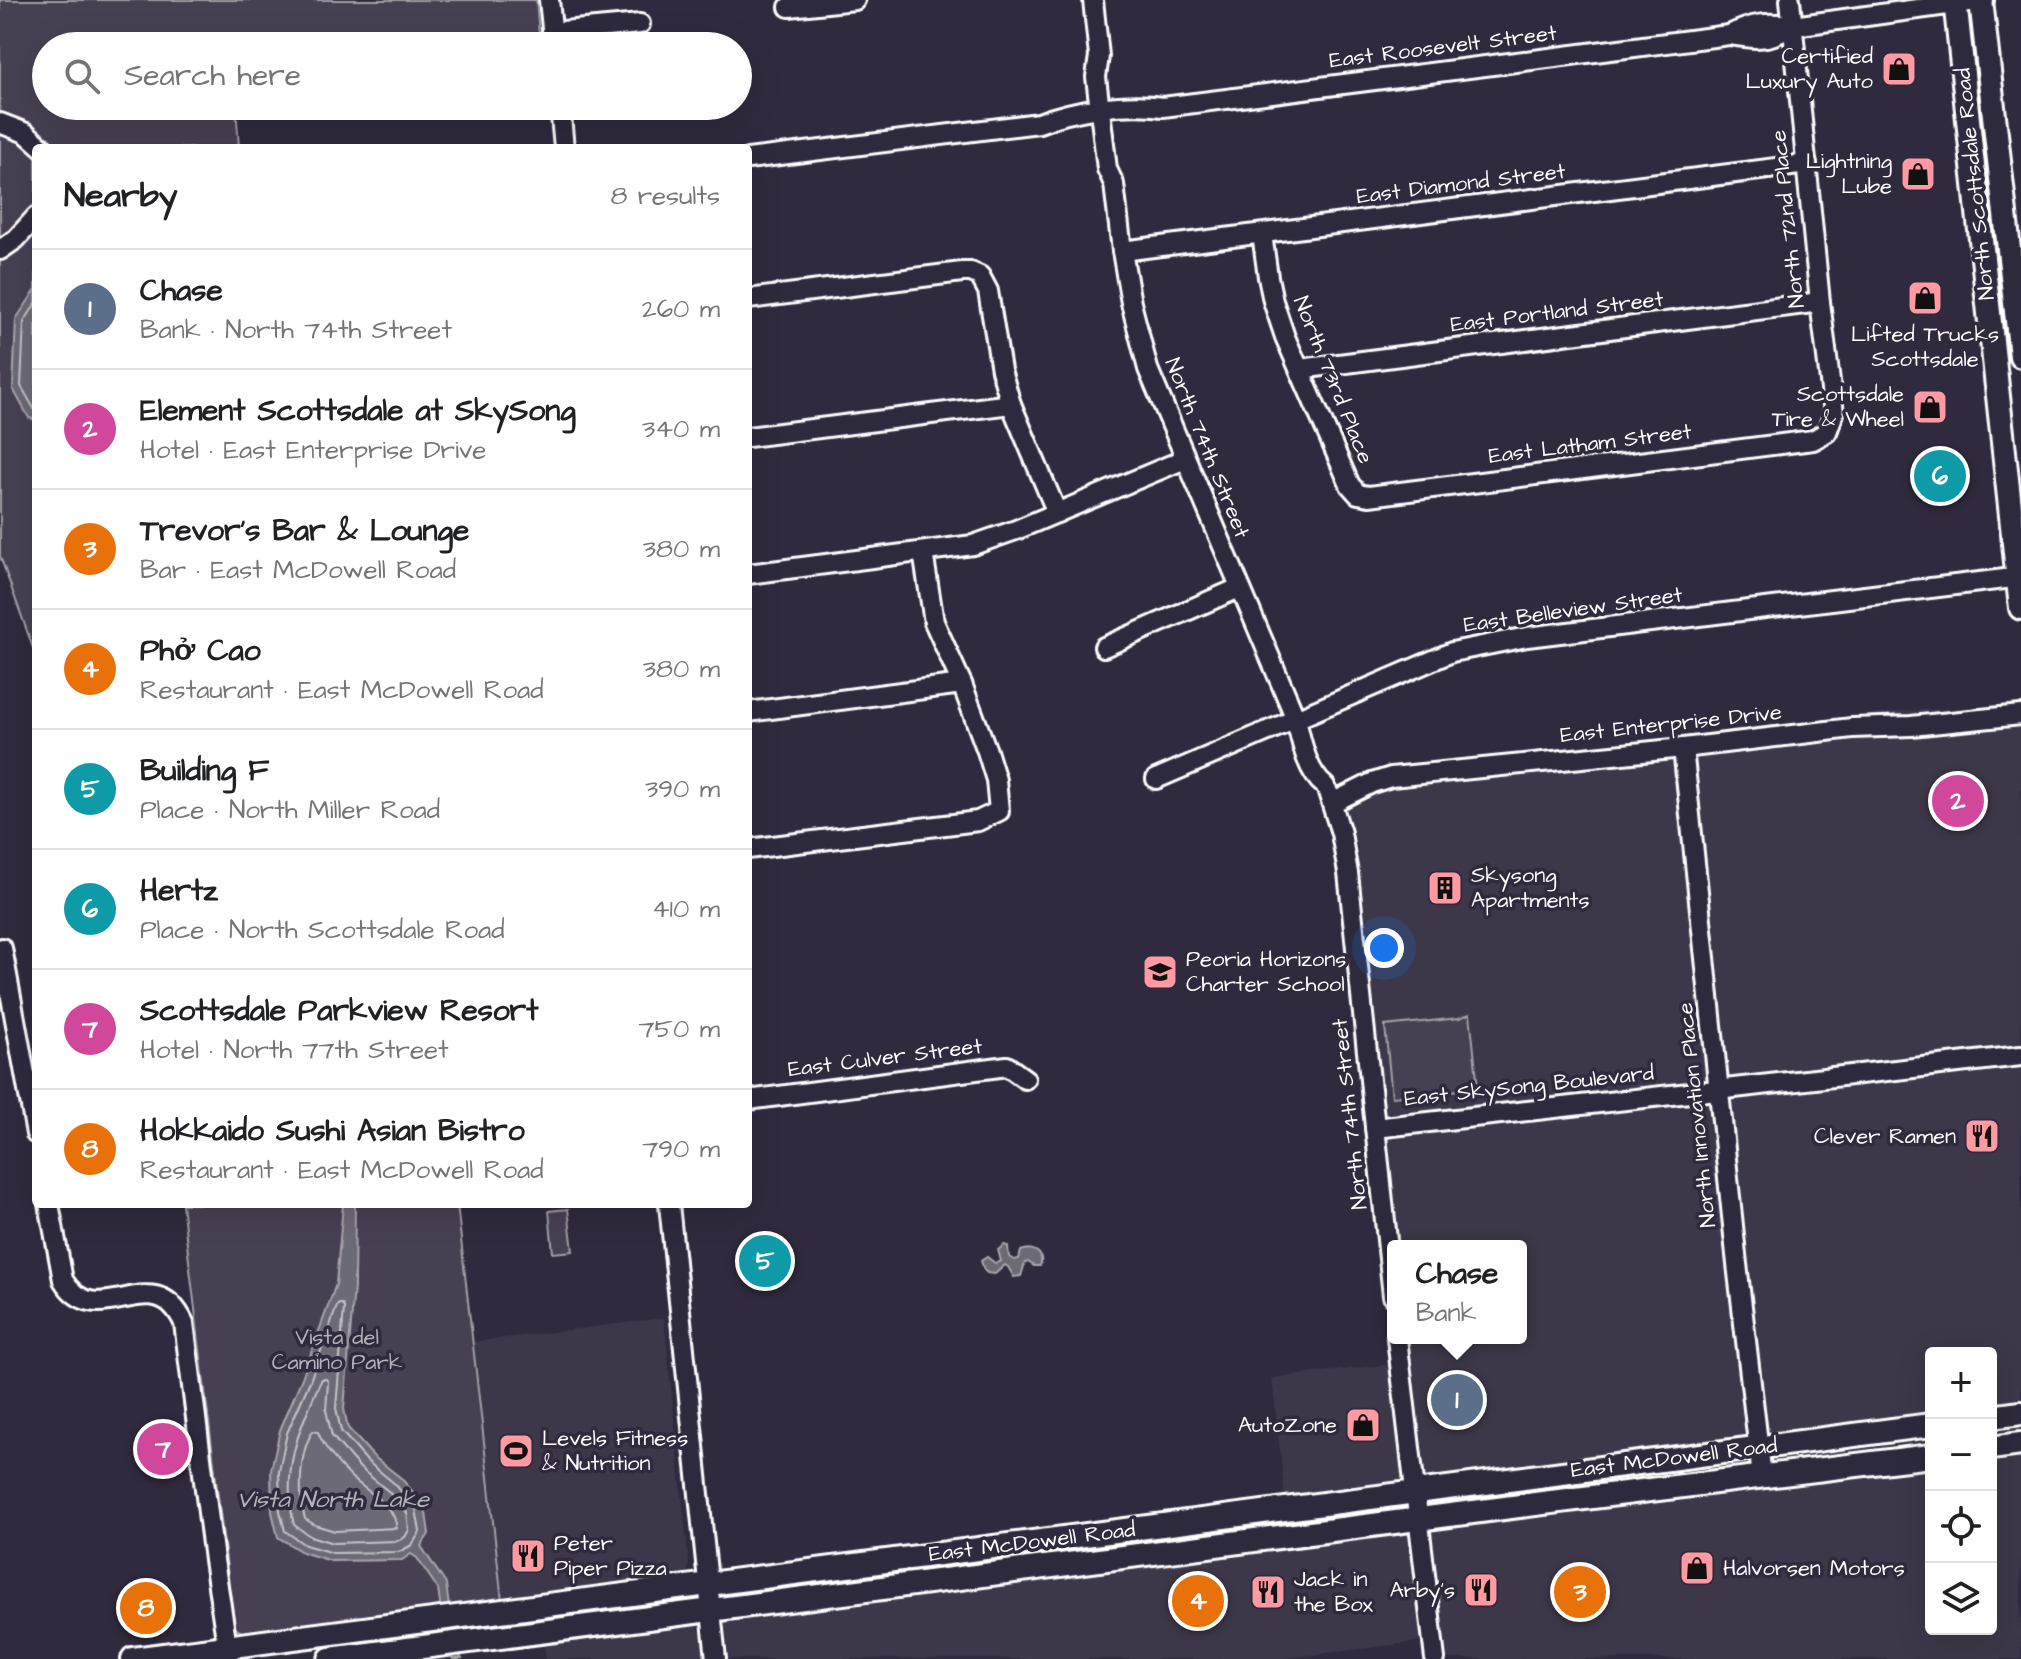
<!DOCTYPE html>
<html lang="en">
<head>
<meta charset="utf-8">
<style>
  body { margin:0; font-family:"Architects Daughter",sans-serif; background:#f2f2f2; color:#202124 }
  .controls { position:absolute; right:24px; bottom:24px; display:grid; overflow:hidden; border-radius:8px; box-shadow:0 8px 32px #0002 }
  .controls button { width:72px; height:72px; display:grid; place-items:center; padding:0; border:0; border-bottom:2px solid #e0e0e0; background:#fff; color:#202124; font:40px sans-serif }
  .you { position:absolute; left:1384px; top:948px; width:28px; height:28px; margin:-20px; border:6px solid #fff; border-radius:50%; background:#1a73e8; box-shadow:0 0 0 12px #1a73e833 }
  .badge { display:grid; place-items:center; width:52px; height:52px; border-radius:50%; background:#84575d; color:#fff; font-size:26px; font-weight:700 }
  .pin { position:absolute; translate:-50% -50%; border:4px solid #fff; box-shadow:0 2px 8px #0006 }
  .popup { position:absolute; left:1387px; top:1240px; width:140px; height:104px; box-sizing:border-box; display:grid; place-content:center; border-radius:8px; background:#fff; filter:drop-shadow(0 2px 6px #0005); font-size:26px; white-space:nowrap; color:#757577 }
  .popup b { font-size:30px; color:#202124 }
  .popup::after { content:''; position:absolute; left:50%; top:100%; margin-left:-16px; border:16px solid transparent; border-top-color:#fff }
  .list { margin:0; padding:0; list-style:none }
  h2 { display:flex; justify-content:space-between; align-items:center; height:104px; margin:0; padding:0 32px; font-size:34px }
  h2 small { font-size:26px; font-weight:400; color:#757577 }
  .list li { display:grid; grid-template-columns:52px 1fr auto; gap:24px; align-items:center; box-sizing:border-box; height:120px; padding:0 32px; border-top:2px solid #e0e0e0 }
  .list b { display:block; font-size:30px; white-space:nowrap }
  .list p { margin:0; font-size:26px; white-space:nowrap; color:#757577 }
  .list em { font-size:26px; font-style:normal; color:#757577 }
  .icon { flex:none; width:44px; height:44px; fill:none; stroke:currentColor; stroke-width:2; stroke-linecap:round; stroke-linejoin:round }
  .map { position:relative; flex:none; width:2021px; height:1659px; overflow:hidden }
  .search { position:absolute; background:#fff; box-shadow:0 8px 32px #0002; left:32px; top:32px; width:720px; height:88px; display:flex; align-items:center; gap:20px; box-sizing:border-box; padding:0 28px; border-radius:44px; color:#757577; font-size:30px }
  .panel { position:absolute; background:#fff; box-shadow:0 8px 32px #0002; left:32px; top:144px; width:720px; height:1064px; border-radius:8px }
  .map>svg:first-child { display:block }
  .built { fill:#3c3749 }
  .green { fill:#464152; stroke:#a2a0a8; stroke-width:2 }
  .water { fill:#6d6a77; stroke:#a7a6ad; stroke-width:2 }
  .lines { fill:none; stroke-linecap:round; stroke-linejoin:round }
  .shore { stroke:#c5c3c9; stroke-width:2 }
  .minor-casing { stroke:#fff; stroke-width:24 }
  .major-casing { stroke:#fff; stroke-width:28 }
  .minor { stroke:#2f2a3d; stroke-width:18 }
  .major { stroke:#2f2a3d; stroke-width:22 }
  .labels { text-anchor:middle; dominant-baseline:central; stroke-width:7; stroke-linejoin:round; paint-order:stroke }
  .street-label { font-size:22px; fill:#fff; stroke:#2f2a3d }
  .poi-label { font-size:22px; fill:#fff; stroke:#2f2a3d; text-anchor:end }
  .park-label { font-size:22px; fill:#b5b3ba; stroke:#2f2a3d }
  .water-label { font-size:24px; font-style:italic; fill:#b6b4bb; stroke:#2f2a3d }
</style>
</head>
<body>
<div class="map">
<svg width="2021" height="1659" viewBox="0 0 2021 1659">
  <rect width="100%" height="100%" fill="#2f2a3d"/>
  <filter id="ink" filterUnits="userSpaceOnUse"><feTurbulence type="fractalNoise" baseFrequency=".0125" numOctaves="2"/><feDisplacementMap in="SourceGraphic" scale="16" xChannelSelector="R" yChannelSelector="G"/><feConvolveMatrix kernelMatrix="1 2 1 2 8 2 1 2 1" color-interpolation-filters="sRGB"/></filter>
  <g filter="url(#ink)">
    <g class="built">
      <polygon points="2019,705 2021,725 2021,1403 1991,1407 1991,1353 1931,1353 1931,1415 1423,1483 1408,1338 1521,1338 1521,1246 1399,1246 1357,846 1335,791 1383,771 1904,711"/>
      <polygon points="664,1318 689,1565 687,1571 683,1576 678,1578 502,1601 472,1342"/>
      <polygon points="1392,1364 1406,1485 1285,1499 1272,1378"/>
      <polygon points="2021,1455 2021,1659 1444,1659 1441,1639 1279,1659 729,1659 724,1619 1435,1527 1931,1466 1931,1629 1991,1629 1991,1459"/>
      <polygon points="691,1623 696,1625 701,1633 704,1659 546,1659 543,1642"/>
    </g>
    <g class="green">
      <polygon points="0,0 536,0 540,46 46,46 46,106 236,106 239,148 36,148 36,656 0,556"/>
      <polygon points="1470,1014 1478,1088 1392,1097 1385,1026 1459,1018"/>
      <polygon points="182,1204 457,1204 502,1601 246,1634 236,1629 234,1625"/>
      <polygon points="568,1209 573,1251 553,1253 549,1211"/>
    </g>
    <g class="water">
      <polygon points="35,291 36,291 36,420 29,418 13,389 16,319"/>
      <polygon points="343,1204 355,1204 354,1287 344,1409 348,1428 373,1456 401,1478 425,1506 429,1534 421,1546 446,1584 454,1645 462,1659 453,1659 446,1645 438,1589 417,1558 411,1554 402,1560 331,1561 302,1552 278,1537 272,1512 271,1470 280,1430 302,1378 336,1284"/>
      <path d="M1004,1245L1008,1246L1009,1257L1014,1260L1019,1259L1021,1251C1033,1246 1045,1253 1040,1266H1034L1028,1262L1025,1263L1021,1276L1014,1277L1008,1267L1005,1265L995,1274L987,1273L984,1270L981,1261L987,1257L995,1263L1001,1261L998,1250Z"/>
    </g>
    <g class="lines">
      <g class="shore">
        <polyline points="36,303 24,322 21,386 36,412"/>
        <polygon points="339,1304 342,1304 344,1308 336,1408 341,1431 367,1461 395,1484 416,1509 420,1532 412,1545 399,1552 333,1553 305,1545 285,1531 280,1511 279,1471 287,1433 310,1381 337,1306"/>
        <path d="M322,1379H326L328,1382L326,1410L332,1436L360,1468L388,1491L407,1513L409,1530L405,1537L397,1541L333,1543L310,1536L294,1525C284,1483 292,1446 309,1408C313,1398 317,1388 322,1379Z"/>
        <path d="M313,1431L318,1432C324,1449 339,1465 352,1478C365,1490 399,1509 396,1528L335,1531L315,1525L305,1519C298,1495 299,1452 313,1431Z"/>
      </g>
      <defs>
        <g id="minor">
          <polyline points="549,0 554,46"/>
          <path d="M1093,0L1099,56L1096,77L1107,169L1114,184L1122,251L1131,303L1148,369L1296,719C1301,741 1307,772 1325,786"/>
          <polyline points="789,7 855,0"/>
          <polyline points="552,32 640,24"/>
          <path d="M1729,35C1757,40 1769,40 1793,26"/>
          <polyline points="560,106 564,148"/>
          <polyline points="0,123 26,133 43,148"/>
          <path d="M748,159L1039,123C1074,109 1126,102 1163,107L1729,35C1752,24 1768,21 1793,26L1984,0"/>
          <polyline points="1262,234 1268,277 1273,301 1285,337 1350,485 1358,494 1369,496 1813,440 1827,432 1834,413 1820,302 1790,0"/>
          <polyline points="0,250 16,239 36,217"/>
          <polyline points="1122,251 1807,164"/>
          <polyline points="748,299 962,272 971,272 980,276 988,291 1001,370 1011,404 1057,513"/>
          <polyline points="1300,369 1820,302"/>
          <polyline points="748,437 1011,404"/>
          <polyline points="748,574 973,545 1016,530 1185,459"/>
          <polyline points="1104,647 1239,588"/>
          <polyline points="748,712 962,684"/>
          <polyline points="1683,748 1737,1264 1762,1477"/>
          <polyline points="1156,779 1452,652 1527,637 2021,577"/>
          <polyline points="1328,792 1341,833 1348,873 1393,1296"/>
          <polyline points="1332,803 1372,783 1391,777 1683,748 1852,728 1911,726 2021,715"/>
          <polyline points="748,849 978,821 999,811 996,780 987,751 962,684 934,622 923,552"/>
          <polyline points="2,948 36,1134"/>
          <polyline points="748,1100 1007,1066 1025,1079"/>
          <polyline points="1375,1128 2021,1056"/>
          <path d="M49,1204L63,1280C98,1337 154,1257 184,1323L214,1560L229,1659"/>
          <polyline points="669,1204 716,1659"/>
          <polyline points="1397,1338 1435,1659"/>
        </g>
        <g id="major">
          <polyline points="1955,0 2021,608"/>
          <polyline points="1981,0 2021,356"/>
          <polyline points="1991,1417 2021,1413"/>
          <polyline points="1991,1448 2021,1444"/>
          <polyline points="133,1659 1931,1425"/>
          <polyline points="330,1659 1543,1503 1931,1456"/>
        </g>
      </defs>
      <use href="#minor" class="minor-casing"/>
      <use href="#major" class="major-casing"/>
      <use href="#minor" class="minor"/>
      <use href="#major" class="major"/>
    </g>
  </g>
  <defs>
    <symbol id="shop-square" viewBox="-11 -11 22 22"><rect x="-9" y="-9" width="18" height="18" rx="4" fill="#ff9aa2" stroke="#2f2a3d"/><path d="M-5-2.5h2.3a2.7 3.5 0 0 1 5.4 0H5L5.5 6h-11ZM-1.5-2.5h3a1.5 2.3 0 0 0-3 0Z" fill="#111"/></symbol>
    <symbol id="building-square" viewBox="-11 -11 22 22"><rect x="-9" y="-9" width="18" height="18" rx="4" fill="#ff9aa2" stroke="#2f2a3d"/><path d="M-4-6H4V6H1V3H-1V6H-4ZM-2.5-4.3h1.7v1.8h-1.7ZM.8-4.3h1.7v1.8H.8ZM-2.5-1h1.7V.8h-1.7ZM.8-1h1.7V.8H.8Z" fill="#111"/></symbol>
    <symbol id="school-square" viewBox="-11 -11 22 22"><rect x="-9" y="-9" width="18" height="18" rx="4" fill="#ff9aa2" stroke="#2f2a3d"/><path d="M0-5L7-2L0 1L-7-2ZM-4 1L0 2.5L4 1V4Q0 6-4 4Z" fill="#111"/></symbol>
    <symbol id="restaurant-square" viewBox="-11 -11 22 22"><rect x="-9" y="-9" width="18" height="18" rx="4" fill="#ff9aa2" stroke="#2f2a3d"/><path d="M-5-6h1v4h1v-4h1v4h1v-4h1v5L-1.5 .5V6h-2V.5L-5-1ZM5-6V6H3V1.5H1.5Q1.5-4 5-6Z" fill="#111"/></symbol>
    <symbol id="stadium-square" viewBox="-11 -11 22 22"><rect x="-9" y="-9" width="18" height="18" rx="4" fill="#ff9aa2" stroke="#2f2a3d"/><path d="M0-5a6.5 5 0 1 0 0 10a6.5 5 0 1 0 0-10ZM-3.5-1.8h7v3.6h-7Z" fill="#111"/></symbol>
  </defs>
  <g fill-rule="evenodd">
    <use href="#shop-square" x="1879" y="49" width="40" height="40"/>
    <use href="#shop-square" x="1898" y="154" width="40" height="40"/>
    <use href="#shop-square" x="1905" y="278" width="40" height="40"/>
    <use href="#shop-square" x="1910" y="387" width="40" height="40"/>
    <use href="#building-square" x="1425" y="868" width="40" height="40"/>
    <use href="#school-square" x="1140" y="952" width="40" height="40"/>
    <use href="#restaurant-square" x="1962" y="1116" width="40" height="40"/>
    <use href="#shop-square" x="1343" y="1405" width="40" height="40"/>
    <use href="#stadium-square" x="496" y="1431" width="40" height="40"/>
    <use href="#restaurant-square" x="508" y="1536" width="40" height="40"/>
    <use href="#shop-square" x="1677" y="1548" width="40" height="40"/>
    <use href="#restaurant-square" x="1461" y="1570" width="40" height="40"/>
    <use href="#restaurant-square" x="1248" y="1572" width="40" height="40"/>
  </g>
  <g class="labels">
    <g class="street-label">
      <text transform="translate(1443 47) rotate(-7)">East Roosevelt Street</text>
      <text transform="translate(1461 184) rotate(-7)">East Diamond Street</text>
      <text transform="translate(1975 184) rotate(-96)">North Scottsdale Road</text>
      <text transform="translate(1788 219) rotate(-96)">North 72nd Place</text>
      <text transform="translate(1557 312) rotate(-7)">East Portland Street</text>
      <text transform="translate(1333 380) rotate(68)">North 73rd Place</text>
      <text transform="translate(1590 444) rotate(-7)">East Latham Street</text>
      <text transform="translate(1207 448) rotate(68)">North 74th Street</text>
      <text transform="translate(1573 610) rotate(-8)">East Belleview Street</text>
      <text transform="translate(1671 724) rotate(-6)">East Enterprise Drive</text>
      <text transform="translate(885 1058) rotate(-7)">East Culver Street</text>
      <text transform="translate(1529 1086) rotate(-6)">East SkySong Boulevard</text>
      <text transform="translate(1350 1114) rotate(-96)">North 74th Street</text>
      <text transform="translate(1697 1115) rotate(-96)">North Innovation Place</text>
      <text transform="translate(1674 1458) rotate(-7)">East McDowell Road</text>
      <text transform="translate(1032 1542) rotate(-7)">East McDowell Road</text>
    </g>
    <g class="poi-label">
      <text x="1873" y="56">Certified<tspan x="1873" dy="25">Luxury Auto</tspan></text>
      <text x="1892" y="161">Lightning<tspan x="1892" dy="25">Lube</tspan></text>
      <text x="1925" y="334" text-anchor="middle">Lifted Trucks<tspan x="1925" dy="25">Scottsdale</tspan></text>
      <text x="1904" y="394">Scottsdale<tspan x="1904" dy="25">Tire &amp; Wheel</tspan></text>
      <text x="1471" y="875" text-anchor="start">Skysong<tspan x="1471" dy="25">Apartments</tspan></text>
      <text x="1186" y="959" text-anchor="start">Peoria Horizons<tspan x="1186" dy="25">Charter School</tspan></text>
      <text x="1956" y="1136">Clever Ramen</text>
      <text x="1337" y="1425">AutoZone</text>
      <text x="542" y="1438" text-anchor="start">Levels Fitness<tspan x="542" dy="25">&amp; Nutrition</tspan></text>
      <text x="554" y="1543" text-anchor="start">Peter<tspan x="554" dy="25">Piper Pizza</tspan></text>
      <text x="1723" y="1568" text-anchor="start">Halvorsen Motors</text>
      <text x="1294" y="1579" text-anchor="start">Jack in<tspan x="1294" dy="25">the Box</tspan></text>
      <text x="1455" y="1590">Arby's</text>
    </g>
    <g class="park-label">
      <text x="337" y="1337">Vista del<tspan x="337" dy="25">Camino Park</tspan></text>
    </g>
    <g class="water-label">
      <text x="333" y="1500">Vista North Lake</text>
    </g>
  </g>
</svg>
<div class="controls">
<button>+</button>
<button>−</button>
<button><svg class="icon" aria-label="locate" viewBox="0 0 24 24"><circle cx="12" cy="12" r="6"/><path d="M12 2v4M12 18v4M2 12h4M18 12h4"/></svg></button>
<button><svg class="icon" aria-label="layers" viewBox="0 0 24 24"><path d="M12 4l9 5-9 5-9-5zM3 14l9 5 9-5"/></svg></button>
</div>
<div class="you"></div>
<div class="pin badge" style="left:1457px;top:1400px;background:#5c6f8a">1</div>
<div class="popup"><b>Chase</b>Bank</div>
<div class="pin badge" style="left:1958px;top:801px;background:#d1479c">2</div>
<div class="pin badge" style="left:1580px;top:1592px;background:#e8710a">3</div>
<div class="pin badge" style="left:1198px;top:1601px;background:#e8710a">4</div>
<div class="pin badge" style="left:765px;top:1261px;background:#0f9aa8">5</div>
<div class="pin badge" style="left:1940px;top:476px;background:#0f9aa8">6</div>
<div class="pin badge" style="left:163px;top:1449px;background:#d1479c">7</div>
<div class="pin badge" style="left:146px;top:1608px;background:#e8710a">8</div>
<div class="search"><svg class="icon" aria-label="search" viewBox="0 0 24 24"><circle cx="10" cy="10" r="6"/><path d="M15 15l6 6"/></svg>Search here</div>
<section class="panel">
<h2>Nearby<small>8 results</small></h2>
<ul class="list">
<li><span class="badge" style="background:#5c6f8a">1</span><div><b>Chase</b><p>Bank · North 74th Street</p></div><em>260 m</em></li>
<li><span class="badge" style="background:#d1479c">2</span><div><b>Element Scottsdale at SkySong</b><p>Hotel · East Enterprise Drive</p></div><em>340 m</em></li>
<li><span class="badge" style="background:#e8710a">3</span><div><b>Trevor's Bar &amp; Lounge</b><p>Bar · East McDowell Road</p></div><em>380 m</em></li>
<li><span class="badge" style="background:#e8710a">4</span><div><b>Phở Cao</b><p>Restaurant · East McDowell Road</p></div><em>380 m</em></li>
<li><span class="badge" style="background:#0f9aa8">5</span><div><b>Building F</b><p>Place · North Miller Road</p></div><em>390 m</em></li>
<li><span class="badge" style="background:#0f9aa8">6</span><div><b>Hertz</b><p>Place · North Scottsdale Road</p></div><em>410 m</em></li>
<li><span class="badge" style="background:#d1479c">7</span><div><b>Scottsdale Parkview Resort</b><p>Hotel · North 77th Street</p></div><em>750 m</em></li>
<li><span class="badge" style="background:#e8710a">8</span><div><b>Hokkaido Sushi Asian Bistro</b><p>Restaurant · East McDowell Road</p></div><em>790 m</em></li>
</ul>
</section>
</div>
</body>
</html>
